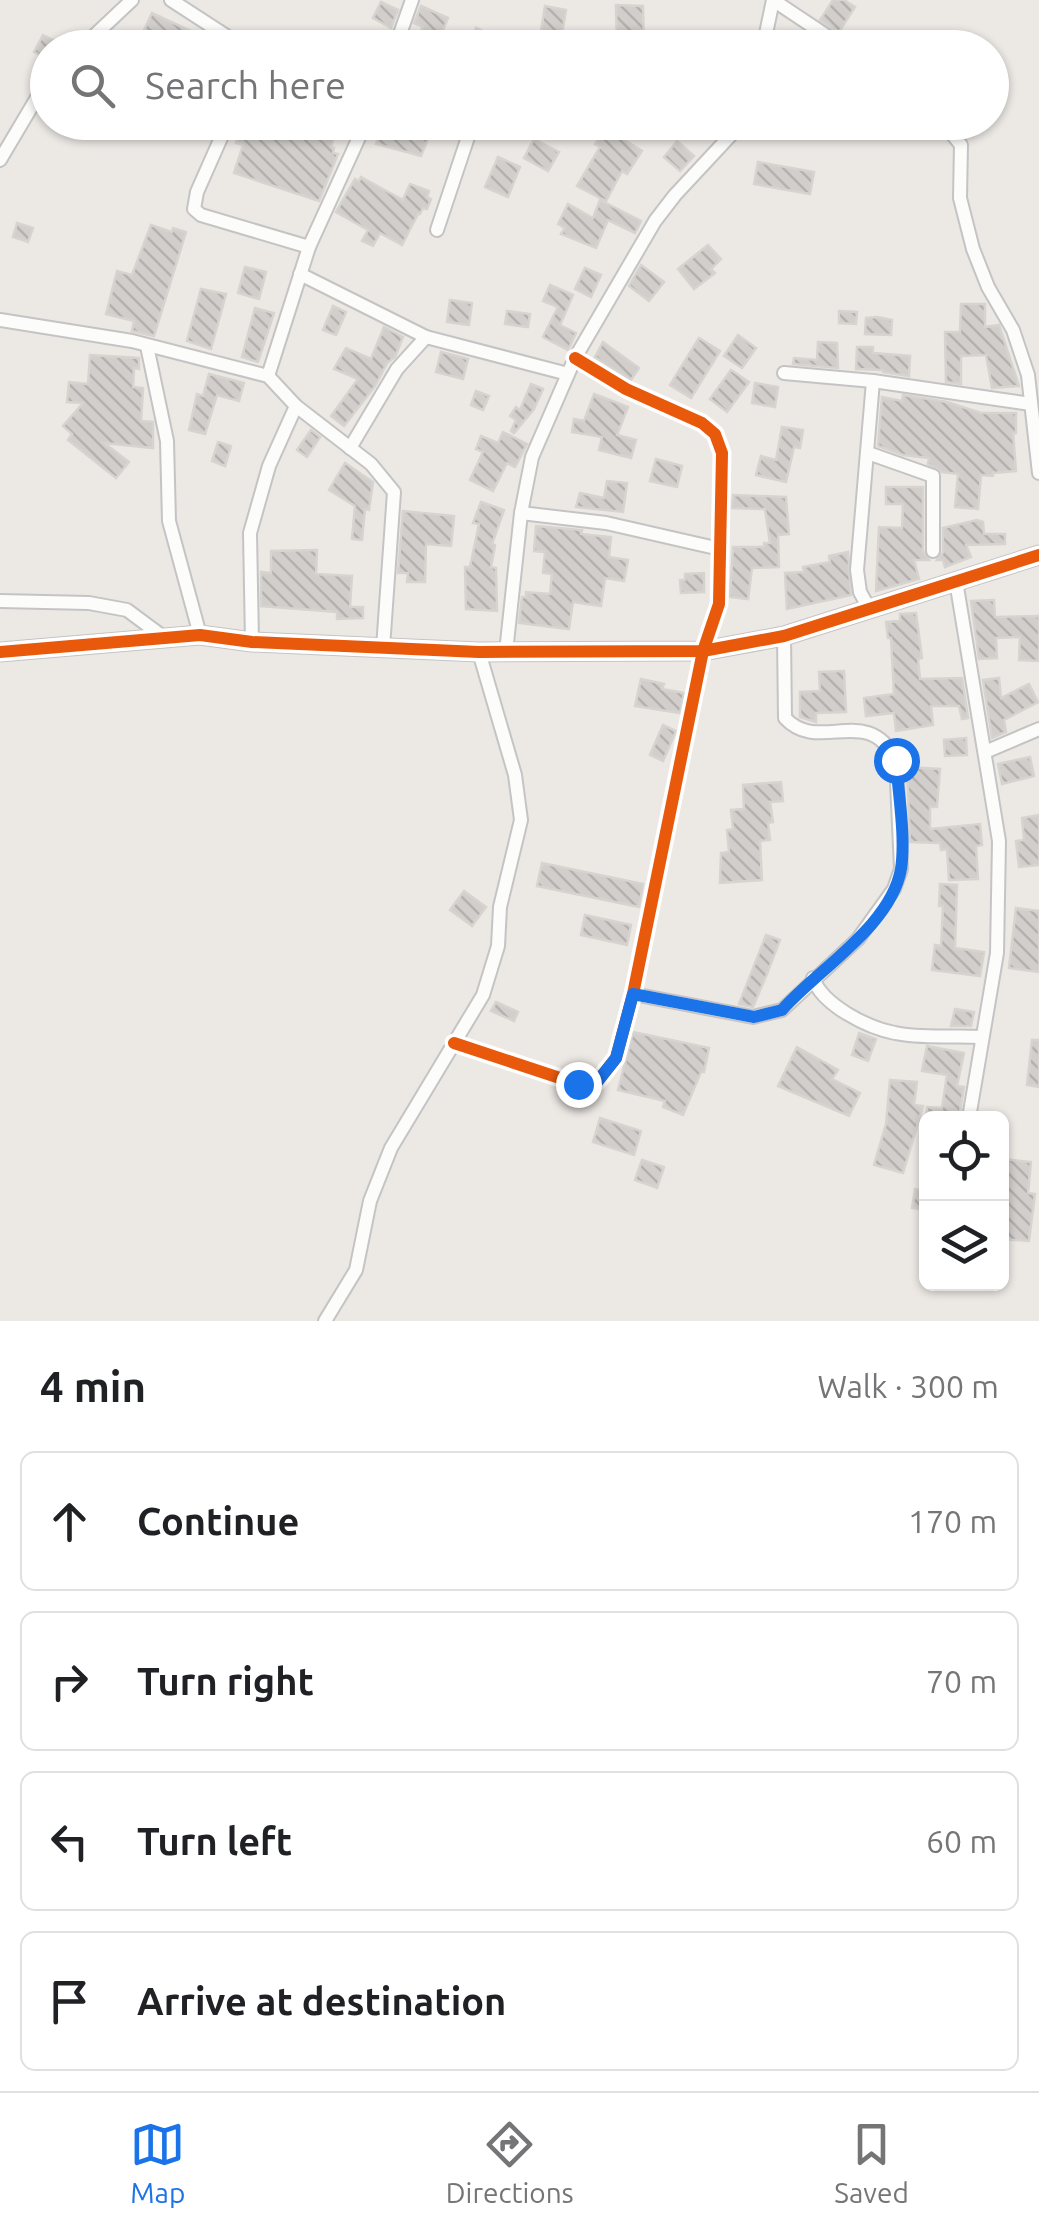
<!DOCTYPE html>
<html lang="en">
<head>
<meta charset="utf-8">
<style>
  body { margin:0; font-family:Ubuntu,sans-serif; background:#f2f2f2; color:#202124 }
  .controls { position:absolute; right:30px; bottom:30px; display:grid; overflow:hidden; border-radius:15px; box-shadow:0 2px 8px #0004 }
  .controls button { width:90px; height:90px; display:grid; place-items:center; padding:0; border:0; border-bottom:2px solid #e0e0e0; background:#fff; color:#202124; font:50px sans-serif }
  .stop { position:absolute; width:30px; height:30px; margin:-22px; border:8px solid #1a73e8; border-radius:50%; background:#fff }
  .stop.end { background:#1a73e8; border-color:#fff; box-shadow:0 2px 10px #0008 }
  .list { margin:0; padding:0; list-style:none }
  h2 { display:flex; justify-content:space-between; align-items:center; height:130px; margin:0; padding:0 40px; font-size:42px }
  h2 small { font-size:32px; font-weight:400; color:#757577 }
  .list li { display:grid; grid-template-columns:65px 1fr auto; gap:30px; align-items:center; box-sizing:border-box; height:140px; margin:0 20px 20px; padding:0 20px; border:2px solid #e0e0e0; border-radius:15px }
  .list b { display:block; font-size:38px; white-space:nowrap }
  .list em { font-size:32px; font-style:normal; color:#757577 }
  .icon { flex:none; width:55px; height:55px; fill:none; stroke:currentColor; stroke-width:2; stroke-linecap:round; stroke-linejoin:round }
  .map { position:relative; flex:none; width:1039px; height:1321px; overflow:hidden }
  .search { position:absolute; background:#fff; box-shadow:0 2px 8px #0004; left:30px; right:30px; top:30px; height:110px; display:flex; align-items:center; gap:25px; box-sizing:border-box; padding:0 35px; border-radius:55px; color:#757577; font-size:38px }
  .sheet { height:770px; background:#fff }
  nav { display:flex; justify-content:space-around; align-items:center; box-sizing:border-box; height:140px; border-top:2px solid #e0e0e0; background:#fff; font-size:28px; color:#757577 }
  nav a { display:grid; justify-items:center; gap:5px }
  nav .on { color:#1a73e8 }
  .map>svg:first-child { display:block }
  .building { fill:url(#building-back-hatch); stroke:#d7d4d0; stroke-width:2.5 }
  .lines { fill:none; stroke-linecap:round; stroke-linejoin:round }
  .street-casing { stroke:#c5c4c5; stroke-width:16 }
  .secondary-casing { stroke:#c5c4c5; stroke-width:21 }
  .street { stroke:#fcfcfb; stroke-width:12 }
  .secondary { stroke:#fcfcfb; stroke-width:18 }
  .cycleway-casing { stroke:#fff; stroke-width:19 }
  .cycleway { stroke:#e8590c; stroke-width:12 }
  .route { stroke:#1a73e8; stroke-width:12 }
</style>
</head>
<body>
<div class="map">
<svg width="1039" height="1321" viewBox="0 0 1039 1321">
  <defs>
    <pattern id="building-back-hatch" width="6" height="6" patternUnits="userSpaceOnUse" patternTransform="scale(2.5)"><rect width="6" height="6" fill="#d1cecb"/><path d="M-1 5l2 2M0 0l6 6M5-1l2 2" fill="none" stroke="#b4b1af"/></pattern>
  </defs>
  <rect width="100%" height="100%" fill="#ece8e4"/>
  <g class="building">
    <polygon points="833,0 844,0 855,7 839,32 820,20"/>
    <polygon points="381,2 398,10 391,28 373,18"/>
    <polygon points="616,5 643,6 644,48 617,48"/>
    <polygon points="421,6 448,18 441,35 466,48 429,48 416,41 423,27 414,23"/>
    <polygon points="545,6 566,10 562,34 541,31"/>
    <polygon points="152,13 193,32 189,39 203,48 159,48 140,39"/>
    <polygon points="476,28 492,35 487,48 468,48"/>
    <polygon points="43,35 53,40 44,57 34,52"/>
    <polygon points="363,35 386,44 385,48 358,48"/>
    <polygon points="242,122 291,133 294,122 338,122 331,147 334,148 333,153 338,154 319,201 234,173 243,145 236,143"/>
    <polygon points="797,122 849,122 845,134 819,125 816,137 794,130"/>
    <polygon points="382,128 415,140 417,134 428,139 421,156 376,144"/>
    <polygon points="610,131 642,151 627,174 622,171 606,201 577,186 600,147 595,144 601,135 606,138"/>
    <polygon points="534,139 559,152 548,171 524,158"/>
    <polygon points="677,141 694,156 680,171 664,157"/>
    <polygon points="498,157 520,167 508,197 485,187"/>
    <polygon points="758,162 814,172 810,194 754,184"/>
    <polygon points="361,177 403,200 410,184 429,191 427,197 431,199 427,209 423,208 420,214 418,214 402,245 380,233 373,246 362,241 368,230 336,212 355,179 359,181"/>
    <polygon points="600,200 641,221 635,233 608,220 596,248 561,234 565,228 558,224 568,204 593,218"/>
    <polygon points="17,223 33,228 28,242 13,237"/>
    <polygon points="151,225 172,232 173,228 186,232 154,336 132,331 134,321 106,314 117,271 132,275"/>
    <polygon points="708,245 721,259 711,269 715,273 694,289 678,269"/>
    <polygon points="641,265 664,282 649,301 629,286"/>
    <polygon points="245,267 266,272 259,299 238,293"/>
    <polygon points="585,268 601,275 591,297 575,289"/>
    <polygon points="550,285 573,295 560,325 576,333 568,350 543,337 558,307 543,301"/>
    <polygon points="201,289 226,294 211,349 187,341"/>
    <polygon points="450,300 472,303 469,325 447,322"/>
    <polygon points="961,304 985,304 985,327 999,325 1019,386 992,388 986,355 961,356 961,384 946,382 945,332 960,332"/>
    <polygon points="333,306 346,312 336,335 323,330"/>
    <polygon points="255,308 274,313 258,362 242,357"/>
    <polygon points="507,311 530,314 528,327 505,324"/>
    <polygon points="839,311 857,312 856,324 839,323"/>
    <polygon points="877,317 892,320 891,335 865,334 866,318"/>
    <polygon points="384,327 403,337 395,357 387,363 375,386 344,426 331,416 358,379 334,369 346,348 371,359"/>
    <polygon points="738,335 756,348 742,368 724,356"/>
    <polygon points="699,338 720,351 691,398 670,385"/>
    <polygon points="603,342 639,368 631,380 595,357"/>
    <polygon points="818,342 837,343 838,368 793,364 794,358 817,360"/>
    <polygon points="857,347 873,347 873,353 910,356 909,376 883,372 883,370 856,369"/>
    <polygon points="441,352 468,359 463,379 436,372"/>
    <polygon points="90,355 139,358 139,369 134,368 133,387 143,388 141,421 153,422 153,448 104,443 129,462 116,478 68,440 72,434 63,426 83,403 67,402 69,382 88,384"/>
    <polygon points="731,370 749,382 727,412 710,399"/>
    <polygon points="209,374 244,383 239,401 217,395 205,434 189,430 197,394 203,396"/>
    <polygon points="755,383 778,387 775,407 752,403"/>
    <polygon points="531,384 543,389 534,409 514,433 511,431 516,420 510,416 516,407 520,410"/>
    <polygon points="476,391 489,396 483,410 471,405"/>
    <polygon points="594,394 628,407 617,435 636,440 631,458 599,450 602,437 572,432 574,419 584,421"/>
    <polygon points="903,395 947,402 981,413 1016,413 1016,433 1013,433 1016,471 993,473 993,476 981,475 978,509 955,507 958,474 942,472 928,464 929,458 903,455 878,446 882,397 902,401"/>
    <polygon points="782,427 803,430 800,448 794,447 786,482 756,475 761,456 776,460"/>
    <polygon points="311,430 320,437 307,457 297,450"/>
    <polygon points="503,432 527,444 515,467 507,463 493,491 470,480 483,452 476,449 481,436 498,443"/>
    <polygon points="218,442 231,446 225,466 212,461"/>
    <polygon points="656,459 682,466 677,487 650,481"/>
    <polygon points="345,463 373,482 369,510 365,509 362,540 352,539 355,506 329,490"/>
    <polygon points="607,481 627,483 623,512 576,507 580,493 604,498"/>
    <polygon points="886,487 923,487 923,551 929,560 914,560 919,579 876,591 879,527 902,528 903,504 886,504"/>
    <polygon points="733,495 786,497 789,534 778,535 779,567 752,568 748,599 730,597 733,547 764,547 764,543 770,543 765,509 732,508"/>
    <polygon points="481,502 504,510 492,544 495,545 491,567 496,568 497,611 466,609 465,567 470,567 479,524 473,523"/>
    <polygon points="403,511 454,516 451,546 426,544 425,582 407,582 408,573 398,573"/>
    <polygon points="977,520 983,522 984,534 1005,534 1005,544 966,545 971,557 945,567 943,560 937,560 943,552 943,528"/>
    <polygon points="536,526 582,530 581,534 611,537 609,557 628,560 624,581 605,578 601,606 573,602 569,629 519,623 522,597 526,597 526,592 550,594 552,574 543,573 545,552 534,551"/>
    <polygon points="317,550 316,574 352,576 350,607 363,607 363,618 337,619 337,612 261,606 261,572 271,573 271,551"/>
    <polygon points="848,552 851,595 787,609 785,573 804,572 803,567 830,562 829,556"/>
    <polygon points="704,573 704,592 681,593 680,580 685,580 685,574"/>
    <polygon points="994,600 995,617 1039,616 1039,661 1019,660 1020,637 996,638 997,658 979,659 971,601"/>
    <polygon points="916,613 922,658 918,659 920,679 962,678 968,718 962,719 959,706 931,706 933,725 896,731 894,713 866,716 864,698 894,694 891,638 888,638 886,622 900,621 900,614"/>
    <polygon points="844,671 846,712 816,713 816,722 800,717 800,692 820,691 819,672"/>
    <polygon points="999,678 1001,698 1029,684 1038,702 1004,720 1006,732 992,738 983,680"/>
    <polygon points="641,679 664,684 662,689 684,693 680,713 635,706"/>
    <polygon points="663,725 676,731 663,761 650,755"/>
    <polygon points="966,738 967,755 945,756 944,740"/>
    <polygon points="1030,757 1034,776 1002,784 998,764"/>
    <polygon points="907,767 940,769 937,807 930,807 930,829 980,824 982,845 976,846 978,879 949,880 947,849 941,850 940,843 910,842"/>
    <polygon points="781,782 783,801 770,802 773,822 768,823 770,840 760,841 762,880 720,883 721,853 729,852 727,830 733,829 731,810 744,809 743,785"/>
    <polygon points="1039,815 1039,865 1019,867 1016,841 1024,840 1022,818"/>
    <polygon points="542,863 643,884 639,907 537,886"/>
    <polygon points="940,884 957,885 955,948 984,952 980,976 932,970 935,945 941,946 943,906 939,906"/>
    <polygon points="464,891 486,907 472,926 450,910"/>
    <polygon points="1016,908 1039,911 1039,972 1009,968"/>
    <polygon points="585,915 631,925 627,945 581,935"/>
    <polygon points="766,935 780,940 767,974 753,1007 739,1004"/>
    <polygon points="496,1002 518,1012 514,1021 491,1011"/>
    <polygon points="955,1009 974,1012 971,1026 951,1026"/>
    <polygon points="633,1032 709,1048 704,1072 701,1072 683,1115 663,1107 665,1101 618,1090"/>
    <polygon points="859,1033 876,1039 868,1061 852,1055"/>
    <polygon points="1032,1040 1039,1040 1039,1087 1027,1085"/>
    <polygon points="927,1046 964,1053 957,1086 964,1087 959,1118 926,1118 927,1107 942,1108 947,1075 922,1071"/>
    <polygon points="797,1047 838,1070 832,1079 860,1093 849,1116 778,1086"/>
    <polygon points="890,1080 917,1082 914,1105 923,1106 903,1173 874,1165 886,1124"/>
    <polygon points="600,1118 641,1131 634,1155 593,1142"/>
    <polygon points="1003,1159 1031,1162 1028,1193 1035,1194 1029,1241 1002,1239"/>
    <polygon points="642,1160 664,1167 657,1188 635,1180"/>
    <polygon points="915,1189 926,1191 926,1210 912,1208"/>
  </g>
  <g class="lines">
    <defs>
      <g id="street">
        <polyline points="171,0 245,48"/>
        <polyline points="658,47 658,48"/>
        <polyline points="81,48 132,0"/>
        <polyline points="395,48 412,0"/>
        <polyline points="763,48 773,0 845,48"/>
        <polyline points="228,122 197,192 194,209 201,215 309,247"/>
        <polyline points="942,122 961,145 960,198 973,249 988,287 1013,330 1028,375 1039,473"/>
        <polyline points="0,160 48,79"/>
        <polyline points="437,230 473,122"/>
        <polyline points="300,274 426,337 568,374"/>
        <polyline points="0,320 132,341 268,376 296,406 269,466 250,533 252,642"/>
        <polyline points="147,346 167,441 169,521 200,635"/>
        <polyline points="784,373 873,381 1031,404"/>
        <polyline points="268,376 309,247 366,122"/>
        <polyline points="296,406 371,464 394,492 383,648"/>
        <polyline points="350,448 397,369 426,337"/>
        <polyline points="868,453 933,476 933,551"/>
        <polyline points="521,513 606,523 720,549"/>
        <polyline points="956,581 999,841 997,953 969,1118"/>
        <polyline points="0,601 89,603 127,610 162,636"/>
        <polyline points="870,610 860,592 857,570 873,381"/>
        <polyline points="506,652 521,513 532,457 575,358 655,221 675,195 743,122"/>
        <polyline points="985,752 1039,729"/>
        <path d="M813,978C822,1005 868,1028 895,1033C922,1039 954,1035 982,1037"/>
        <path d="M633,994L753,1017L782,1010L858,939L894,889L901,869L896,760C867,702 819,755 785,718L784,636"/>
        <polyline points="454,1043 578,1084 597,1082 616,1058 633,994 703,651 719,604 722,453 715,434 702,423 626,389 575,358"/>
        <polyline points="325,1321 356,1270 370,1201 391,1148 483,995 498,946 500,907 521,820 515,775 479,652"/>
      </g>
      <polyline id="secondary" points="0,652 200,635 252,642 479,652 703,651 784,636 1039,555"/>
    </defs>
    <use href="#street" class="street-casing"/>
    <use href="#secondary" class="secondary-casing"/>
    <use href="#street" class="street"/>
    <use href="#secondary" class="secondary"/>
    <defs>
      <g id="cycleway">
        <polyline points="0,652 200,635 252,642 479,652 703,651 784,636 1039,555"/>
        <polyline points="454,1043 578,1084 597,1082 616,1058 633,994 703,651 719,604 722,453 715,434 702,423 626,389 575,358"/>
      </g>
    </defs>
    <use href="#cycleway" class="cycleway-casing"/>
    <use href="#cycleway" class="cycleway"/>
  </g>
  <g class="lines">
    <path class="route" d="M578,1084L597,1082L616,1058L633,994L754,1017L782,1010C818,969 891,926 901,869C906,837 898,792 896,760"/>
  </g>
</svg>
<div class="controls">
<button><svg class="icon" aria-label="locate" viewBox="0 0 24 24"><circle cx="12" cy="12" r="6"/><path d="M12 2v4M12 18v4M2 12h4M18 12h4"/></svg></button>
<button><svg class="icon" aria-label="layers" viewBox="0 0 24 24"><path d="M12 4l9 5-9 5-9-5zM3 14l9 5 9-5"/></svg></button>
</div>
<div class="stop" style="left:896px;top:760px"></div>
<div class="stop end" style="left:578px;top:1084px"></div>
<div class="search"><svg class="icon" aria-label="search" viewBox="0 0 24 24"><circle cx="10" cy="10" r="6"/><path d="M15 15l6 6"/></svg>Search here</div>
</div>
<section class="sheet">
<h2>4 min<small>Walk · 300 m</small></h2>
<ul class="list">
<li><svg class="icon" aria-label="ahead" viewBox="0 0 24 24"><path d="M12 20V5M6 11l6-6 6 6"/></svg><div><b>Continue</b></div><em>170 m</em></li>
<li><svg class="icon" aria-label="right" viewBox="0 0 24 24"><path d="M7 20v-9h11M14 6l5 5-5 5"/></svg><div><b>Turn right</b></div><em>70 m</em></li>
<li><svg class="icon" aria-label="left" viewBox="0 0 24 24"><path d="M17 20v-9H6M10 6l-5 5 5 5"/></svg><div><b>Turn left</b></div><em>60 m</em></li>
<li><svg class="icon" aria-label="arrive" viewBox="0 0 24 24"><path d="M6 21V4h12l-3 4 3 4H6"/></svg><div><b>Arrive at destination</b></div></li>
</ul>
</section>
<nav>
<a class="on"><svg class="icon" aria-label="map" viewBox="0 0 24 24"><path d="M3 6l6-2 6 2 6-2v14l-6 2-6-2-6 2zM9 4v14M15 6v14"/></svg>Map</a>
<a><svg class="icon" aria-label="directions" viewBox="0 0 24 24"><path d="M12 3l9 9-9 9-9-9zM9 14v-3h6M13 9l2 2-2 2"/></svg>Directions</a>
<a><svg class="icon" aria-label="saved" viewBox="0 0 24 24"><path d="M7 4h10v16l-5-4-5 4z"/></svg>Saved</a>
</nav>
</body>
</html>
